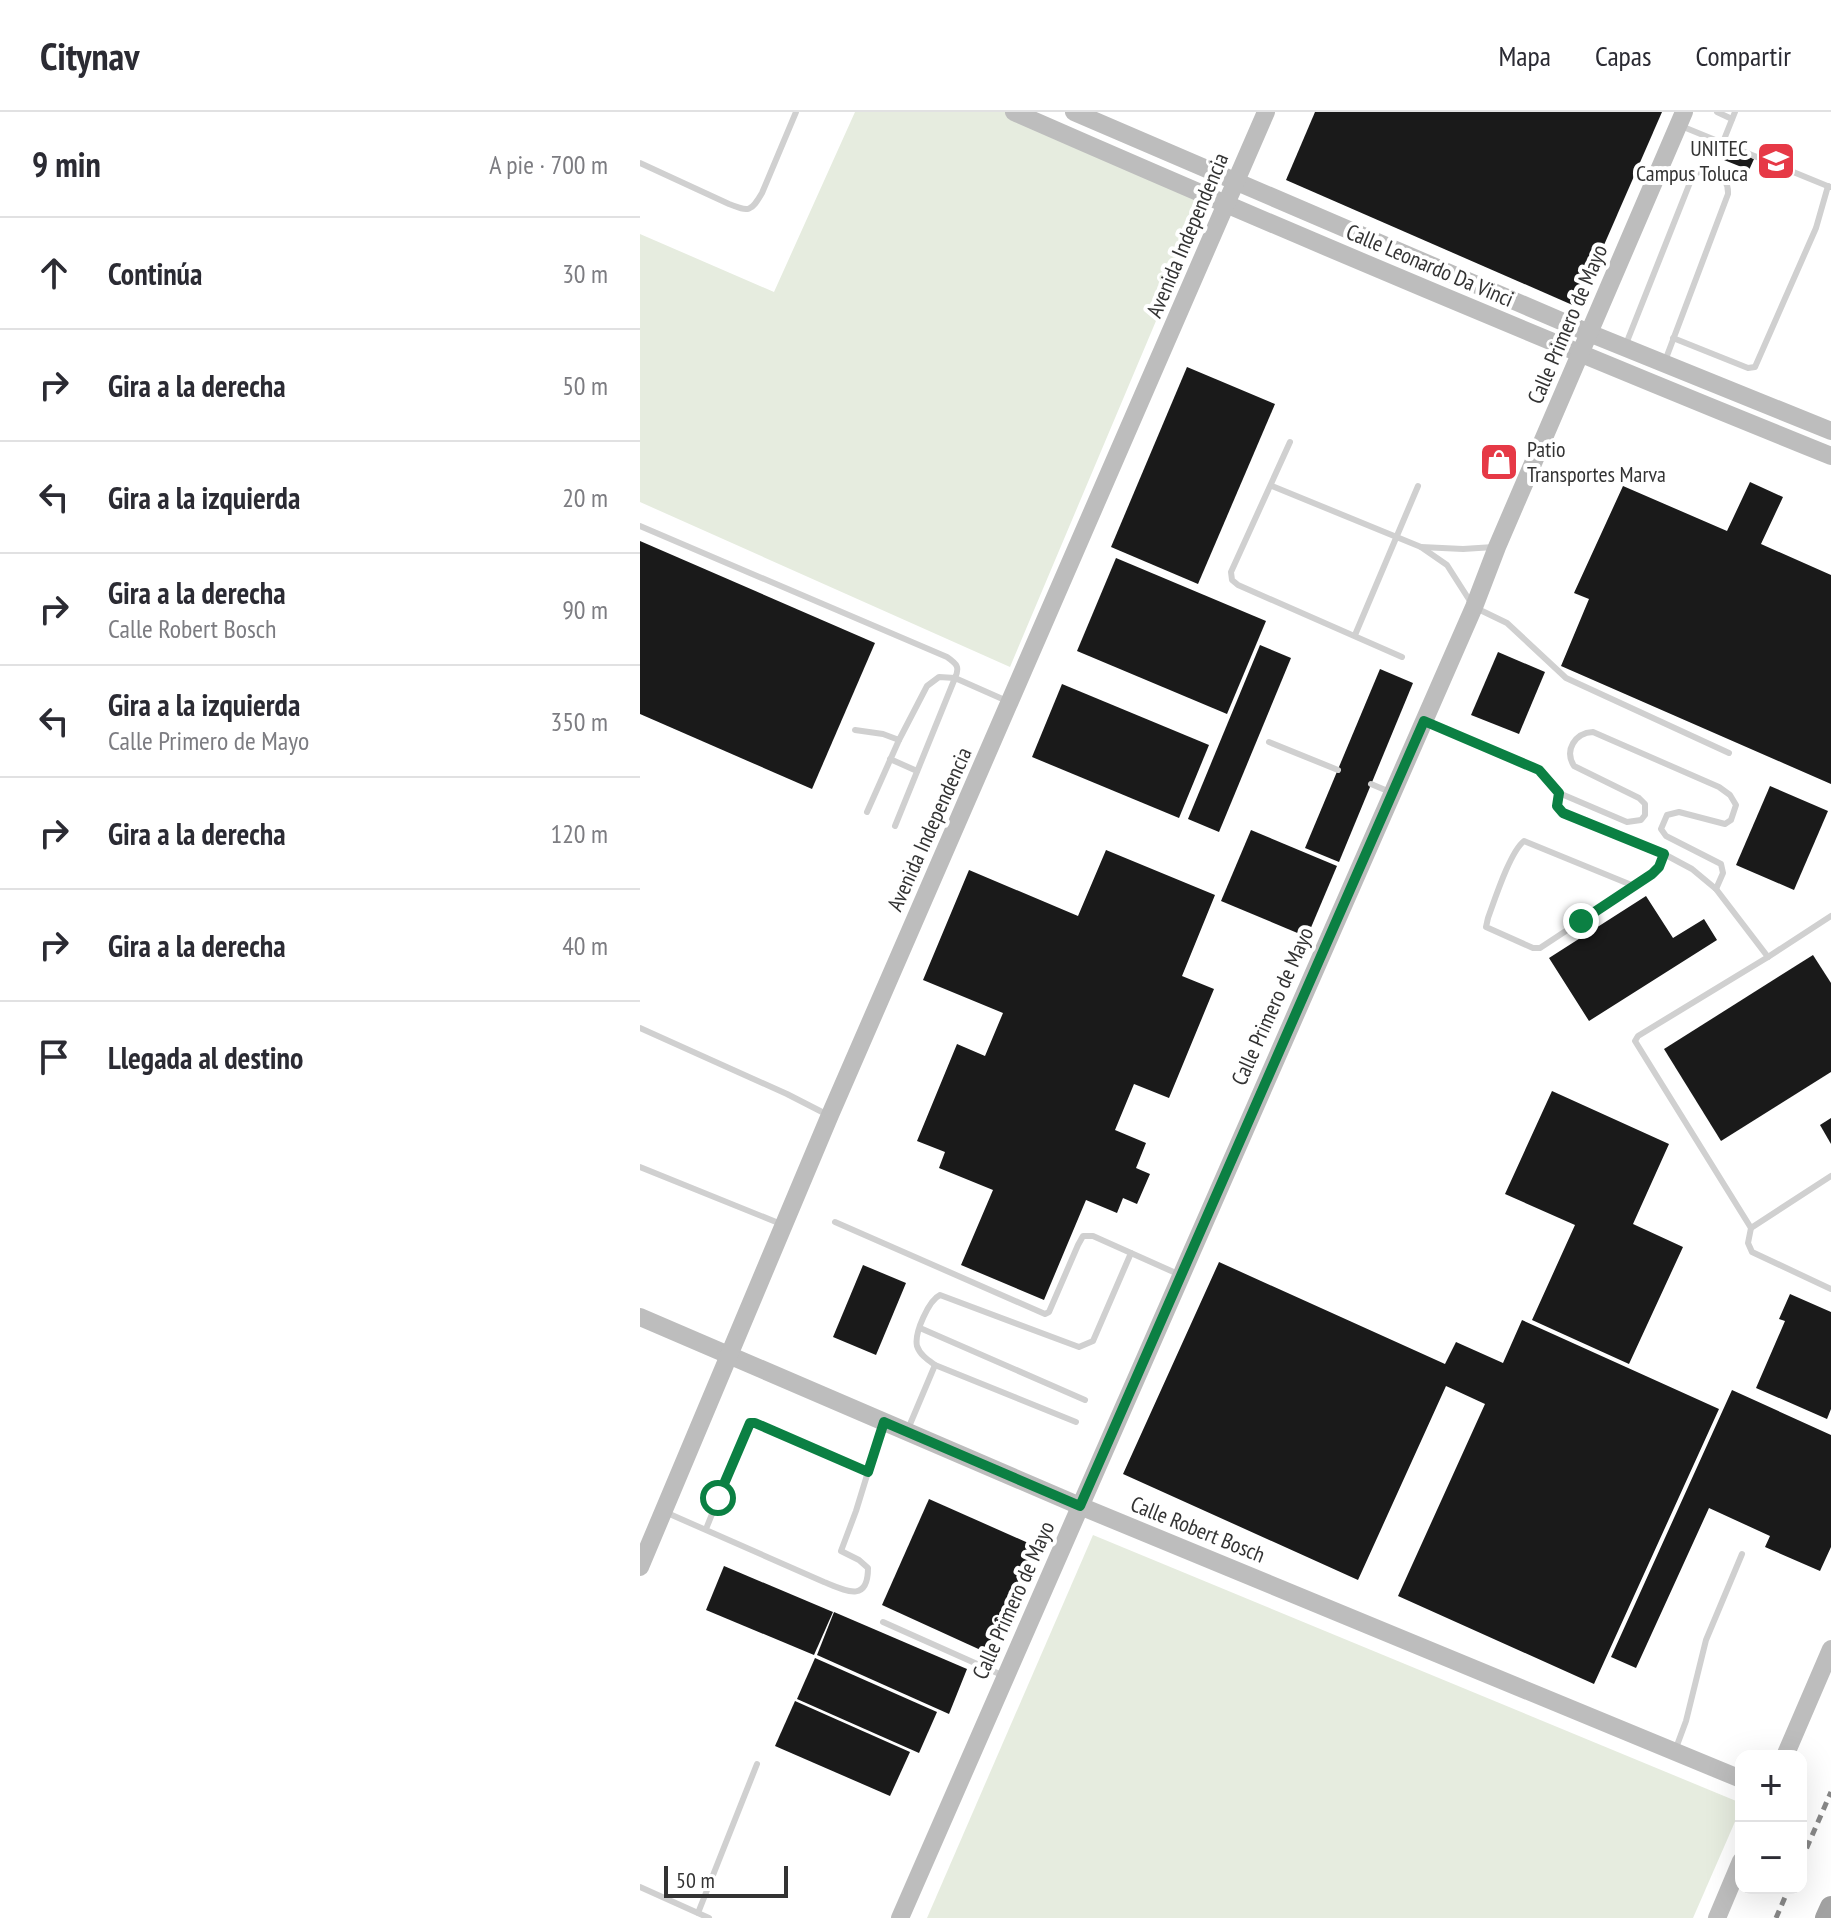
<!DOCTYPE html>
<html lang="es">
<head>
<meta charset="utf-8">
<style>
  body { margin:0; font-family:"PT Sans Narrow",sans-serif; background:#f7f7f7; color:#2b2b33 }
  .controls { position:absolute; right:24px; bottom:24px; display:grid; overflow:hidden; border-radius:16px; box-shadow:0 8px 32px #0002 }
  .controls button { width:72px; height:72px; display:grid; place-items:center; padding:0; border:0; border-bottom:2px solid #e1e1e2; background:#fff; color:#2b2b33; font:40px sans-serif }
  .scale { position:absolute; left:24px; bottom:20px; width:124px; box-sizing:border-box; padding-left:8px; border:4px solid #333; border-top:0; font-size:22px; line-height:28px; white-space:nowrap; color:#333; -webkit-text-stroke:6px #fff; paint-order:stroke }
  .stop { position:absolute; width:24px; height:24px; margin:-18px; border:6px solid #0b8043; border-radius:50%; background:#fff }
  .stop.end { background:#0b8043; border-color:#fff; box-shadow:0 2px 8px #0008 }
  .list { margin:0; padding:0; list-style:none }
  h2 { display:flex; justify-content:space-between; align-items:center; height:104px; margin:0; padding:0 32px; font-size:34px }
  h2 small { font-size:26px; font-weight:400; color:#7c7c81 }
  .list li { display:grid; grid-template-columns:52px 1fr auto; gap:24px; align-items:center; box-sizing:border-box; height:112px; padding:0 32px; border-top:2px solid #e1e1e2 }
  .list b { display:block; font-size:30px; white-space:nowrap }
  .list p { margin:0; font-size:26px; white-space:nowrap; color:#7c7c81 }
  .list em { font-size:26px; font-style:normal; color:#7c7c81 }
  .icon { flex:none; width:44px; height:44px; fill:none; stroke:currentColor; stroke-width:2; stroke-linecap:round; stroke-linejoin:round }
  .map { position:relative; flex:none; width:1191px; height:1806px; overflow:hidden }
  header { display:flex; align-items:center; gap:48px; box-sizing:border-box; height:112px; padding:0 40px; background:#fff; border-bottom:2px solid #e1e1e2 }
  header strong { font-size:38px }
  nav { display:flex; gap:44px; margin-inline-start:auto; font-size:28px }
  main { display:flex }
  aside { flex:1; background:#fff }
  .map>svg:first-child { display:block }
  .grass { fill:#e6ecdf }
  .building { fill:#1a1a1a }
  .lines { fill:none; stroke-linecap:round; stroke-linejoin:round }
  .service { stroke:#d0d0d0; stroke-width:6 }
  .secondary { stroke:#bdbdbd; stroke-width:18 }
  .trunk { stroke:#a2a2a2; stroke-width:22 }
  .rail { stroke:#888; stroke-width:5; stroke-dasharray:8 6; stroke-linecap:butt }
  .route { stroke:#0b8043; stroke-width:10 }
  .labels { text-anchor:middle; dominant-baseline:central; stroke-width:8; stroke-linejoin:round; paint-order:stroke }
  .poi-label { font-size:22px; fill:#333; stroke:#fff; text-anchor:end }
  .street-label { font-size:22px; fill:#333; stroke:#fff }
</style>
</head>
<body>
<header>
<strong>Citynav</strong>
<nav><a>Mapa</a><a>Capas</a><a>Compartir</a></nav>
</header>
<main>
<aside>
<h2>9 min<small>A pie · 700 m</small></h2>
<ul class="list">
<li><svg class="icon" aria-label="ahead" viewBox="0 0 24 24"><path d="M12 20V5M6 11l6-6 6 6"/></svg><div><b>Continúa</b></div><em>30 m</em></li>
<li><svg class="icon" aria-label="right" viewBox="0 0 24 24"><path d="M7 20v-9h11M14 6l5 5-5 5"/></svg><div><b>Gira a la derecha</b></div><em>50 m</em></li>
<li><svg class="icon" aria-label="left" viewBox="0 0 24 24"><path d="M17 20v-9H6M10 6l-5 5 5 5"/></svg><div><b>Gira a la izquierda</b></div><em>20 m</em></li>
<li><svg class="icon" aria-label="right" viewBox="0 0 24 24"><path d="M7 20v-9h11M14 6l5 5-5 5"/></svg><div><b>Gira a la derecha</b><p>Calle Robert Bosch</p></div><em>90 m</em></li>
<li><svg class="icon" aria-label="left" viewBox="0 0 24 24"><path d="M17 20v-9H6M10 6l-5 5 5 5"/></svg><div><b>Gira a la izquierda</b><p>Calle Primero de Mayo</p></div><em>350 m</em></li>
<li><svg class="icon" aria-label="right" viewBox="0 0 24 24"><path d="M7 20v-9h11M14 6l5 5-5 5"/></svg><div><b>Gira a la derecha</b></div><em>120 m</em></li>
<li><svg class="icon" aria-label="right" viewBox="0 0 24 24"><path d="M7 20v-9h11M14 6l5 5-5 5"/></svg><div><b>Gira a la derecha</b></div><em>40 m</em></li>
<li><svg class="icon" aria-label="arrive" viewBox="0 0 24 24"><path d="M6 21V4h12l-3 4 3 4H6"/></svg><div><b>Llegada al destino</b></div></li>
</ul>
</aside>
<div class="map">
<svg width="1191" height="1806" viewBox="0 0 1191 1806">
  <rect width="100%" height="100%" fill="#fff"/>
  <g class="grass">
    <polygon points="215,0 370,0 567,88 370,555 0,390 0,122 134,180"/>
    <polygon points="453,1423 1101,1691 1101,1696 1053,1806 287,1806"/>
  </g>
  <g class="building">
    <polygon points="675,0 1022,0 937,195 646,68"/>
    <polygon points="1074,30 1114,47 1109,58 1069,42"/>
    <polygon points="547,255 635,292 558,472 471,435"/>
    <polygon points="1110,370 1143,385 1121,432 1191,463 1191,672 921,554 949,487 934,481 983,374 1087,419"/>
    <polygon points="0,429 235,531 172,677 0,602"/>
    <polygon points="476,446 626,509 587,602 437,539"/>
    <polygon points="620,533 651,546 579,720 548,707"/>
    <polygon points="858,540 905,560 879,622 831,603"/>
    <polygon points="740,557 773,571 699,750 665,736"/>
    <polygon points="422,572 569,633 539,706 392,645"/>
    <polygon points="1130,674 1188,699 1154,778 1096,753"/>
    <polygon points="611,718 697,754 667,825 581,789"/>
    <polygon points="466,738 575,783 542,864 574,877 529,986 494,972 475,1018 506,1031 496,1056 510,1062 497,1092 483,1086 477,1101 446,1088 404,1188 321,1153 353,1078 299,1056 305,1040 277,1029 317,932 345,944 363,901 283,868 329,758 438,804"/>
    <polygon points="1006,784 1033,826 1064,807 1077,828 949,909 909,846"/>
    <polygon points="1173,843 1191,871 1191,960 1081,1029 1024,937"/>
    <polygon points="912,979 1029,1032 993,1112 1043,1135 989,1252 892,1208 935,1113 865,1082"/>
    <polygon points="1191,1006 1191,1032 1180,1013"/>
    <polygon points="579,1150 805,1252 816,1230 863,1251 882,1208 1079,1297 954,1572 758,1484 845,1292 806,1274 718,1468 483,1362"/>
    <polygon points="223,1153 266,1171 236,1243 193,1225"/>
    <polygon points="1150,1182 1191,1200 1191,1297 1187,1307 1116,1276 1145,1209 1139,1207"/>
    <polygon points="1092,1278 1191,1323 1191,1435 1180,1459 1125,1435 1130,1424 1069,1396 996,1556 971,1545"/>
    <polygon points="289,1387 395,1434 345,1540 242,1493"/>
    <polygon points="84,1454 193,1500 174,1543 66,1498"/>
    <polygon points="194,1500 327,1557 309,1602 177,1543"/>
    <polygon points="175,1546 297,1600 279,1641 157,1587"/>
    <polygon points="155,1589 270,1640 250,1684 135,1634"/>
  </g>
  <g class="lines">
    <g class="service">
      <polyline points="1077,0 1092,7"/>
      <polyline points="1041,14 1190,75"/>
      <polyline points="1083,30 1095,0"/>
      <path d="M0,51L89,92C109,100 111,100 122,81L156,0"/>
      <polyline points="1033,226 1108,256 1115,255 1176,116 1188,74"/>
      <path d="M986,232L1051,68C1064,47 1089,60 1088,82L1025,249"/>
      <polyline points="650,330 591,460 592,468 598,473 762,545"/>
      <polyline points="632,374 781,435 807,453 830,489"/>
      <path d="M0,414L307,545C317,552 320,555 315,566L299,565L287,574L259,628L243,622L215,618"/>
      <polyline points="781,435 823,437 854,435"/>
      <polyline points="838,497 867,511 926,566 1089,641"/>
      <polyline points="715,523 778,374"/>
      <polyline points="787,610 884,650 899,658 919,681"/>
      <polyline points="629,630 698,658"/>
      <polyline points="250,647 277,659"/>
      <polyline points="731,672 750,680"/>
      <polyline points="227,700 259,628"/>
      <polyline points="255,714 315,566 367,589"/>
      <polyline points="1024,742 1052,757 1076,777 1128,845"/>
      <path d="M994,774L884,729C870,740 855,787 848,806L846,815L893,836H900L1012,762L1019,755L1024,742L923,701L917,694L919,681L987,710L1001,708L1005,703V692L999,686L934,654C924,638 935,621 953,620L1079,675L1090,683L1096,693L1091,708L1085,712L1039,700L1027,703L1021,717L1026,724L1081,752L1083,761L1076,777"/>
      <polyline points="1191,804 1128,845 998,924 995,929 1111,1116 1108,1131 1112,1140 1191,1177"/>
      <polyline points="0,916 147,982 186,1002"/>
      <polyline points="0,1055 141,1112"/>
      <polyline points="195,1110 405,1202 409,1200 438,1133 443,1124 453,1124 491,1141"/>
      <polyline points="1111,1116 1191,1064"/>
      <polyline points="280,1216 445,1288"/>
      <path d="M436,1310L295,1253C288,1248 280,1243 277,1234C274,1221 289,1188 300,1183L439,1235L453,1229L491,1141L538,1162"/>
      <polyline points="268,1317 295,1253"/>
      <polyline points="228,1360 242,1314"/>
      <path d="M25,1400L184,1470C206,1479 228,1491 228,1456L219,1448L201,1439L216,1399L228,1360L112,1310L105,1320L66,1417"/>
      <polyline points="243,1510 364,1564"/>
      <polyline points="1036,1636 1046,1609 1066,1528 1102,1442"/>
      <polyline points="0,1775 69,1806"/>
      <polyline points="58,1801 117,1652"/>
    </g>
    <g class="secondary">
      <path d="M374,0C645,119 917,233 1191,344"/>
      <polyline points="434,0 949,221 1191,319"/>
      <polyline points="0,1205 440,1394 1101,1667"/>
      <polyline points="0,1455 190,1003 626,0"/>
      <polyline points="1145,1644 1191,1537"/>
      <polyline points="260,1806 834,495 857,435 1044,0"/>
      <polyline points="1077,1806 1101,1749"/>
    </g>
    <polyline class="trunk" points="1186,1806 1191,1795"/>
    <g class="rail">
      <polyline points="1161,1749 1191,1680"/>
      <polyline points="1136,1806 1149,1776"/>
    </g>
  </g>
  <g class="lines">
    <polyline class="route" points="78,1386 110,1311 115,1311 228,1360 244,1310 440,1394 784,609 899,658 919,681 917,694 923,701 1024,742 1019,755 1012,762 941,809"/>
  </g>
  <defs>
    <symbol id="university-square" viewBox="-11 -11 22 22"><rect x="-9" y="-9" width="18" height="18" rx="4" fill="#e63946" stroke="#fff"/><path d="M0-5L7-2L0 1L-7-2ZM-4 1L0 2.5L4 1V4Q0 6-4 4Z" fill="#fff"/></symbol>
    <symbol id="shop-square" viewBox="-11 -11 22 22"><rect x="-9" y="-9" width="18" height="18" rx="4" fill="#e63946" stroke="#fff"/><path d="M-5-2.5h2.3a2.7 3.5 0 0 1 5.4 0H5L5.5 6h-11ZM-1.5-2.5h3a1.5 2.3 0 0 0-3 0Z" fill="#fff"/></symbol>
  </defs>
  <g fill-rule="evenodd">
    <use href="#university-square" x="1114" y="27" width="44" height="44"/>
    <use href="#shop-square" x="837" y="328" width="44" height="44"/>
  </g>
  <g class="labels">
    <g class="poi-label">
      <text x="1108" y="36">UNITEC<tspan x="1108" dy="25">Campus Toluca</tspan></text>
      <text x="887" y="337" text-anchor="start">Patio<tspan x="887" dy="25">Transportes Marva</tspan></text>
    </g>
    <g class="street-label">
      <text transform="translate(547 123) rotate(-67)">Avenida Independencia</text>
      <text transform="translate(790 153) rotate(23)">Calle Leonardo Da Vinci</text>
      <text transform="translate(927 212) rotate(-67)">Calle Primero de Mayo</text>
      <text transform="translate(289 717) rotate(-66)">Avenida Independencia</text>
      <text transform="translate(632 894) rotate(-66)">Calle Primero de Mayo</text>
      <text transform="translate(558 1417) rotate(22)">Calle Robert Bosch</text>
      <text transform="translate(373 1488) rotate(-66)">Calle Primero de Mayo</text>
    </g>
  </g>
</svg>
<div class="controls">
<button>+</button>
<button>−</button>
</div>
<div class="scale">50 m</div>
<div class="stop" style="left:78px;top:1386px"></div>
<div class="stop end" style="left:941px;top:809px"></div>
</div>
</main>
</body>
</html>
